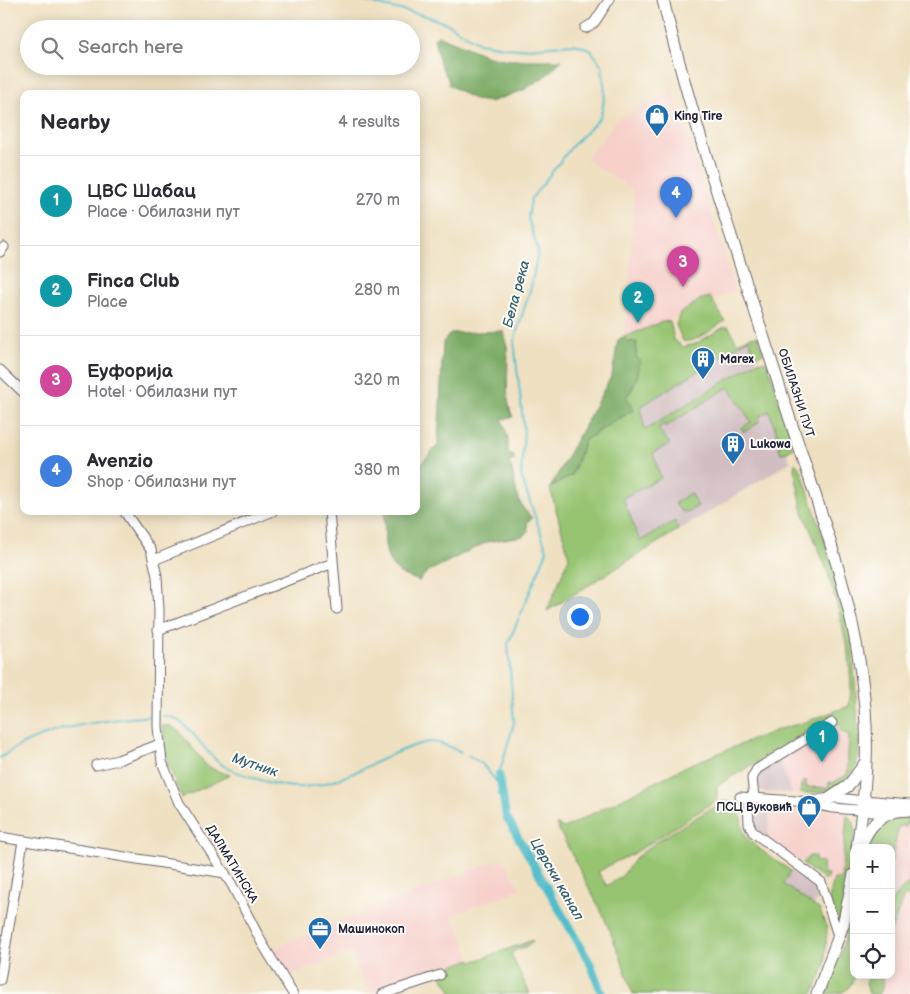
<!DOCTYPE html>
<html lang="en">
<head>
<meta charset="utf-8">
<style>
  body { margin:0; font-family:"Balsamiq Sans",sans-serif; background:#f2f2f3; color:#2b2b33 }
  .controls { position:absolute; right:15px; bottom:15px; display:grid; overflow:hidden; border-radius:10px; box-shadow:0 2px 12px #0003 }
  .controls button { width:45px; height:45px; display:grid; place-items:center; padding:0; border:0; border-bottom:1px solid #e1e1e2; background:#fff; color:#2b2b33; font:25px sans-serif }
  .you { position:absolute; left:579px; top:616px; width:18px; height:18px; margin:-12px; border:4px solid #fff; border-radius:50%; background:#1a73e8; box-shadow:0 0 0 8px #1a73e833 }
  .badge { display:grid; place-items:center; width:32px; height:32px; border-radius:50%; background:#b45309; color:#fff; font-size:16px; font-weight:700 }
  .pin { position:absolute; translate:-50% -41px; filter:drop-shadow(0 1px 2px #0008) }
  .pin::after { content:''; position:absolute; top:26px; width:18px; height:15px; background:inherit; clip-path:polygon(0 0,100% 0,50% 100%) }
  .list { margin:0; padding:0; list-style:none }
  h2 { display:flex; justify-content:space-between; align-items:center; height:65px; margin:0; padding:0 20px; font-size:21px }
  h2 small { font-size:16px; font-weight:400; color:#7c7c81 }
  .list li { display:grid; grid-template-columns:32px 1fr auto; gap:15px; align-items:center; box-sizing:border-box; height:90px; padding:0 20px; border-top:1px solid #e1e1e2 }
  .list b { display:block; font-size:19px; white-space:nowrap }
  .list p { margin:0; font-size:16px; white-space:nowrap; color:#7c7c81 }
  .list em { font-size:16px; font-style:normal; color:#7c7c81 }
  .icon { flex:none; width:28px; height:28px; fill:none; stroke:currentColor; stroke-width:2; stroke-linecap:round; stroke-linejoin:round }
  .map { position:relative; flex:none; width:910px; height:994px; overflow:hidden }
  .search { position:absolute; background:#fff; box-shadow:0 2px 12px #0003; left:20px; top:20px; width:400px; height:55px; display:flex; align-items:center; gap:12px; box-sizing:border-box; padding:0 18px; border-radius:28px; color:#7c7c81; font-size:19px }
  .panel { position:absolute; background:#fff; box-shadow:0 2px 12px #0003; left:20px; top:90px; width:400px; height:425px; border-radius:10px }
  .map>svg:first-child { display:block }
  .built { fill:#f7d0cb }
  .industrial { fill:#d2bec2 }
  .green { fill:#97c471; stroke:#5c7356 }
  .forest { fill:#79aa63; stroke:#4e664f }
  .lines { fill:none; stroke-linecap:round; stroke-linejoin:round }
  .stream { stroke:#50bdca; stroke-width:2 }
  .canal { stroke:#50bdca; stroke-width:8 }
  .minor-casing { stroke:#6a646a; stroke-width:11 }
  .major-casing { stroke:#6a646a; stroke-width:13 }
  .minor { stroke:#fff; stroke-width:9 }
  .major { stroke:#fff; stroke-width:11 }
  .labels { text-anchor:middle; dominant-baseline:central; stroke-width:4; stroke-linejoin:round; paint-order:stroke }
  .poi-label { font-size:12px; font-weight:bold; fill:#22223b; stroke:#fdfcf7; text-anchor:start }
  .street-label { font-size:12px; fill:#22223b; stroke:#fdfcf7 }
  .water-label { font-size:14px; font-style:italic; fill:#346074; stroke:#fdfcf7 }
</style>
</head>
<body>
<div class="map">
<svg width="910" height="994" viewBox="0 0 910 994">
  <rect width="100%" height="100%" fill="#fdfcf7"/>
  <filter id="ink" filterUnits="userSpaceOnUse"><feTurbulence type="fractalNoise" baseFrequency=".02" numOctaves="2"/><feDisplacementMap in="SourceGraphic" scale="10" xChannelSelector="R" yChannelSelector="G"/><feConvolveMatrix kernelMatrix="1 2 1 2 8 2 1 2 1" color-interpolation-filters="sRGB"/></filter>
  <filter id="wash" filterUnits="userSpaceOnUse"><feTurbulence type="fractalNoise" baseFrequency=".0096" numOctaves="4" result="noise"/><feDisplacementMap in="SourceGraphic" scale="20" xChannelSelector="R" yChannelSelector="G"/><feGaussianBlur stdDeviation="1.12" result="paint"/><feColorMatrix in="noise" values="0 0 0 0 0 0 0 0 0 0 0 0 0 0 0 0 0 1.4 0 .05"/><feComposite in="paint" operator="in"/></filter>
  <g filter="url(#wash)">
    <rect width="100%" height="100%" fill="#efe0c1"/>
    <g class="built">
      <polygon points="673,88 735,291 652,327 624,337 630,273 633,212 633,190 586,159 620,117 631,113"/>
      <polygon points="850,717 846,780 825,793 817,794 762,792 758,787 758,772"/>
      <polygon points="764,804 847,812 840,891 758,832 755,812 758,807"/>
      <polygon points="906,822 910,822 910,994 880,994 884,980 882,979 883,975 891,975 891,863 899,826"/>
      <polygon points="503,858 520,889 452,915 471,959 370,994 351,952 287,976 270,949"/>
    </g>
    <g class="industrial">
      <polygon points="749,339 790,462 547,611 569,557 550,488 572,475 585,440"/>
      <polygon points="779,760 792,793 762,792 758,787 756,777 758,772"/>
      <polygon points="764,804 770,805 768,839 755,829 755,812 758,807"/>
      <polygon points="791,871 814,887 818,899 814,905 783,884"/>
    </g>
    <g class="green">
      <path d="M710,297L725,321C713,328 697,343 683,341L676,325L680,313L701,299Z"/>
      <path d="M670,321L674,340L683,347L695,344L724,327H729L737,343L750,337L758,336L763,353L755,357L749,339L640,407L645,430L758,361L767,362L792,440V448L784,453H781L778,446L781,445L769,411L760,416L759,422L744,432L741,428L751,422L729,387L665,427V424L662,425L659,430L670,444L653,453L661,478L623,498L640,541L675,521L678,530L547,611L569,557L550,488L572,475L585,440L633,410L626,397C634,390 640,371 640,360L636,357L632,341L628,342L624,337L662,322Z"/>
      <path d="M795,463L801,470L827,548L852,639L859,742C860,782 837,794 800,793L801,785L806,780V787L828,788L829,782L832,783L847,775L849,735L842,732L835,717H832L723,782L717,786V800L633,854L615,862L598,872L607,886L623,875L635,858L659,840L723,801C749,800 736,820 745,835C752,846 780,863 791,871L783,884L820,910L827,929L825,965L813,994H633L619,953L604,917L556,824L564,828L691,764L780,729L802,723L849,706L851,690L849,655L839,612L827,570L803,512L794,469Z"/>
      <path d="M690,493L698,506C686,513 683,516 675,503Z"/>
      <polygon points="162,726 171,726 180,732 206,765 217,771 230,775 182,798 167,762"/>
      <polygon points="847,815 854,823 855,833 839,925 829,899 834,879 841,879"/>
      <path d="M904,816H910V822H906V827L899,826L891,863V848H865C872,827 883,821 904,816Z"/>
      <polygon points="809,856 815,856 815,861 822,862 823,873 828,874 827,877 828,878 825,880 802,864"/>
      <path d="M910,883V894L903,898L891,931C891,904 886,900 910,883Z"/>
      <path d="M854,896L855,975C848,994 841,994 821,994L832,976L844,942Z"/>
      <path d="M533,940L532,943C526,948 516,948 511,954L530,994H453L439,971L471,959L472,962Z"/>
      <polygon points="868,975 883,975 882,979 884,980 880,994 869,994 866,982"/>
    </g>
    <g class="forest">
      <polygon points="438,35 487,56 509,60 562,60 547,75 524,90 490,102 475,100 449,85 448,79 440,64 434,39"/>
      <path d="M503,331C504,336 506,341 507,346C510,369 503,396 513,417L506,419L502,418L508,439V453L513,455L515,460L509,462C515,475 514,489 520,502C522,508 528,513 532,518L527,522L528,531L523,536L487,542L427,572L419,581C413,578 406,577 401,574C380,561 385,531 385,511H416V469L438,445L443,342L451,333Z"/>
      <path d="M624,336L625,339L628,342H637L636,357L640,360C640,371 634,389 626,397L631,403L633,410L585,440L572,475L550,488L612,375L618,340Z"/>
    </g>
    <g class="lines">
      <g class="stream">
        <polyline points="358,0 426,16 448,24 479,43 516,49 574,44 590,49 602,66 605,93 602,111 599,119 573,145 531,199 528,218 538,251 531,287 514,341 524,430 521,476 547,551 508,644 514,723 499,774"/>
        <path d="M162,716C187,714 202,752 222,765C231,771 268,783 280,785C321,794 359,770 395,753C406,749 419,742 432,742C441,742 452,748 461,752"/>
        <polyline points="468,755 482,764 501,787"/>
        <path d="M0,758C44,726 102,720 155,716"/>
      </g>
      <polyline class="canal" points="499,774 506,816 591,965 602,994"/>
    </g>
  </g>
  <g filter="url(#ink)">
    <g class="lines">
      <defs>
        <g id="minor">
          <polyline points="585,28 594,23 609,0"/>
          <polyline points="0,252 4,247"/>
          <polyline points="0,370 24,393"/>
          <polyline points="124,511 151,550 157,576 159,610 158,727 162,762 179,803 232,885 262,943 293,994"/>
          <polyline points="329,511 337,609"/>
          <polyline points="154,560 273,511"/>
          <polyline points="158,630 333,563"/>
          <polyline points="96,765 118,760 160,744"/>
          <polyline points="740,797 810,802 823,799 837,798 864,801"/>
          <polyline points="748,798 749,824 753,832 821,882 839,939"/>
          <polyline points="754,798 752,778 757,769 832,723"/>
          <path d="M810,802C826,809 845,809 862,810"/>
          <polyline points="0,837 225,873"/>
          <polyline points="0,980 23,841"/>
          <polyline points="383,994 440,975"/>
        </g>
        <g id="major">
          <path d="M663,0C696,136 742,268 784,401C818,507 861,613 866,725C868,766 863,807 857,848"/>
          <polyline points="830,798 848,786 865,763"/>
          <polyline points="864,801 909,805"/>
          <polyline points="862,810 884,812 910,810"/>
          <path d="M862,844C869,826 878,818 896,811"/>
          <polyline points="817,994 843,925 854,874"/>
        </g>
      </defs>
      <use href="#minor" class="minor-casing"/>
      <use href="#major" class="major-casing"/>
      <use href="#minor" class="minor"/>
      <use href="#major" class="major"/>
    </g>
  </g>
  <defs>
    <symbol id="shop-pin" viewBox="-11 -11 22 30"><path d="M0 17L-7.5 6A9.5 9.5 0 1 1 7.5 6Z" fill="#1f6fb2" stroke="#fdfcf7"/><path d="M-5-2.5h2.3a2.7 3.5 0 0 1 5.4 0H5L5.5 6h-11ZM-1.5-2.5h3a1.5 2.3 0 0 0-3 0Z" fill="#fff"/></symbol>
    <symbol id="building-pin" viewBox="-11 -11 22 30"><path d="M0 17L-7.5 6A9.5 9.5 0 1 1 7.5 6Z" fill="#1f6fb2" stroke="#fdfcf7"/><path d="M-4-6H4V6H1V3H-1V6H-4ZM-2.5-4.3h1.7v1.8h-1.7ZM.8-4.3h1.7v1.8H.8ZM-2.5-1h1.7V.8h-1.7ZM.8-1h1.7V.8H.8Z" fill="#fff"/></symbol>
    <symbol id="office-pin" viewBox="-11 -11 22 30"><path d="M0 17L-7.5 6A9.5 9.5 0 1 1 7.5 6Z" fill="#1f6fb2" stroke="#fdfcf7"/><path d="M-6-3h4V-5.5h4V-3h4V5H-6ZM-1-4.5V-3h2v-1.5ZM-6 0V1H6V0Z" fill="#fff"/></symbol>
  </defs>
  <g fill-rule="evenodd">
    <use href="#shop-pin" x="643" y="102" width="28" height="38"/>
    <use href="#building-pin" x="689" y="345" width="28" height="38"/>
    <use href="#building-pin" x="719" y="430" width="28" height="38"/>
    <use href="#shop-pin" x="795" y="793" width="28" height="38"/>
    <use href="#office-pin" x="306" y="915" width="28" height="38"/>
  </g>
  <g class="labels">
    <g class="poi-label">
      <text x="674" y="116">King Tire</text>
      <text x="720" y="359">Marex</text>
      <text x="750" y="444">Lukowa</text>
      <text x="792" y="807" text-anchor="end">ПСЦ Вуковић</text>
      <text x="338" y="929">Машинокоп</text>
    </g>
    <g class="street-label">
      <text transform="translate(796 393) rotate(72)">ОБИЛАЗНИ ПУТ</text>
      <text transform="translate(232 864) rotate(59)">ДАЛМАТИНСКА</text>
    </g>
    <g class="water-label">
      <text transform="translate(516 294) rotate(-75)">Бела река</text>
      <text transform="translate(255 765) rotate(19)">Мутник</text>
      <text transform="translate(557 879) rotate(60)">Церски канал</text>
    </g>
  </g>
</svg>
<div class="controls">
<button>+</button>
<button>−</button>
<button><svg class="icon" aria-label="locate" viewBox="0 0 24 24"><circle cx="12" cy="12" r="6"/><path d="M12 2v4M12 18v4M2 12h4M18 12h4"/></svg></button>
</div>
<div class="you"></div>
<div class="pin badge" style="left:822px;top:762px;background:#0f9aa8">1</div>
<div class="pin badge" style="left:638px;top:323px;background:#0f9aa8">2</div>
<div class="pin badge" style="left:683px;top:287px;background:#d1479c">3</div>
<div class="pin badge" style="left:676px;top:218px;background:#3f7fe0">4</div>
<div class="search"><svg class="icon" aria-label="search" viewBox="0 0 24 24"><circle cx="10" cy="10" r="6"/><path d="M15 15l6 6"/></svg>Search here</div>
<section class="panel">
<h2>Nearby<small>4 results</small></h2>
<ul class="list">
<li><span class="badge" style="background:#0f9aa8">1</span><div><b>ЦВС Шабац</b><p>Place · Обилазни пут</p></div><em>270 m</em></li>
<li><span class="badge" style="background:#0f9aa8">2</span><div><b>Finca Club</b><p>Place</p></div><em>280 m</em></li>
<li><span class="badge" style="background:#d1479c">3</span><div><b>Еуфорија</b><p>Hotel · Обилазни пут</p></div><em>320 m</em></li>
<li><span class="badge" style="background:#3f7fe0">4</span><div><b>Avenzio</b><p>Shop · Обилазни пут</p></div><em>380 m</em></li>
</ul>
</section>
</div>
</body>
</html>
